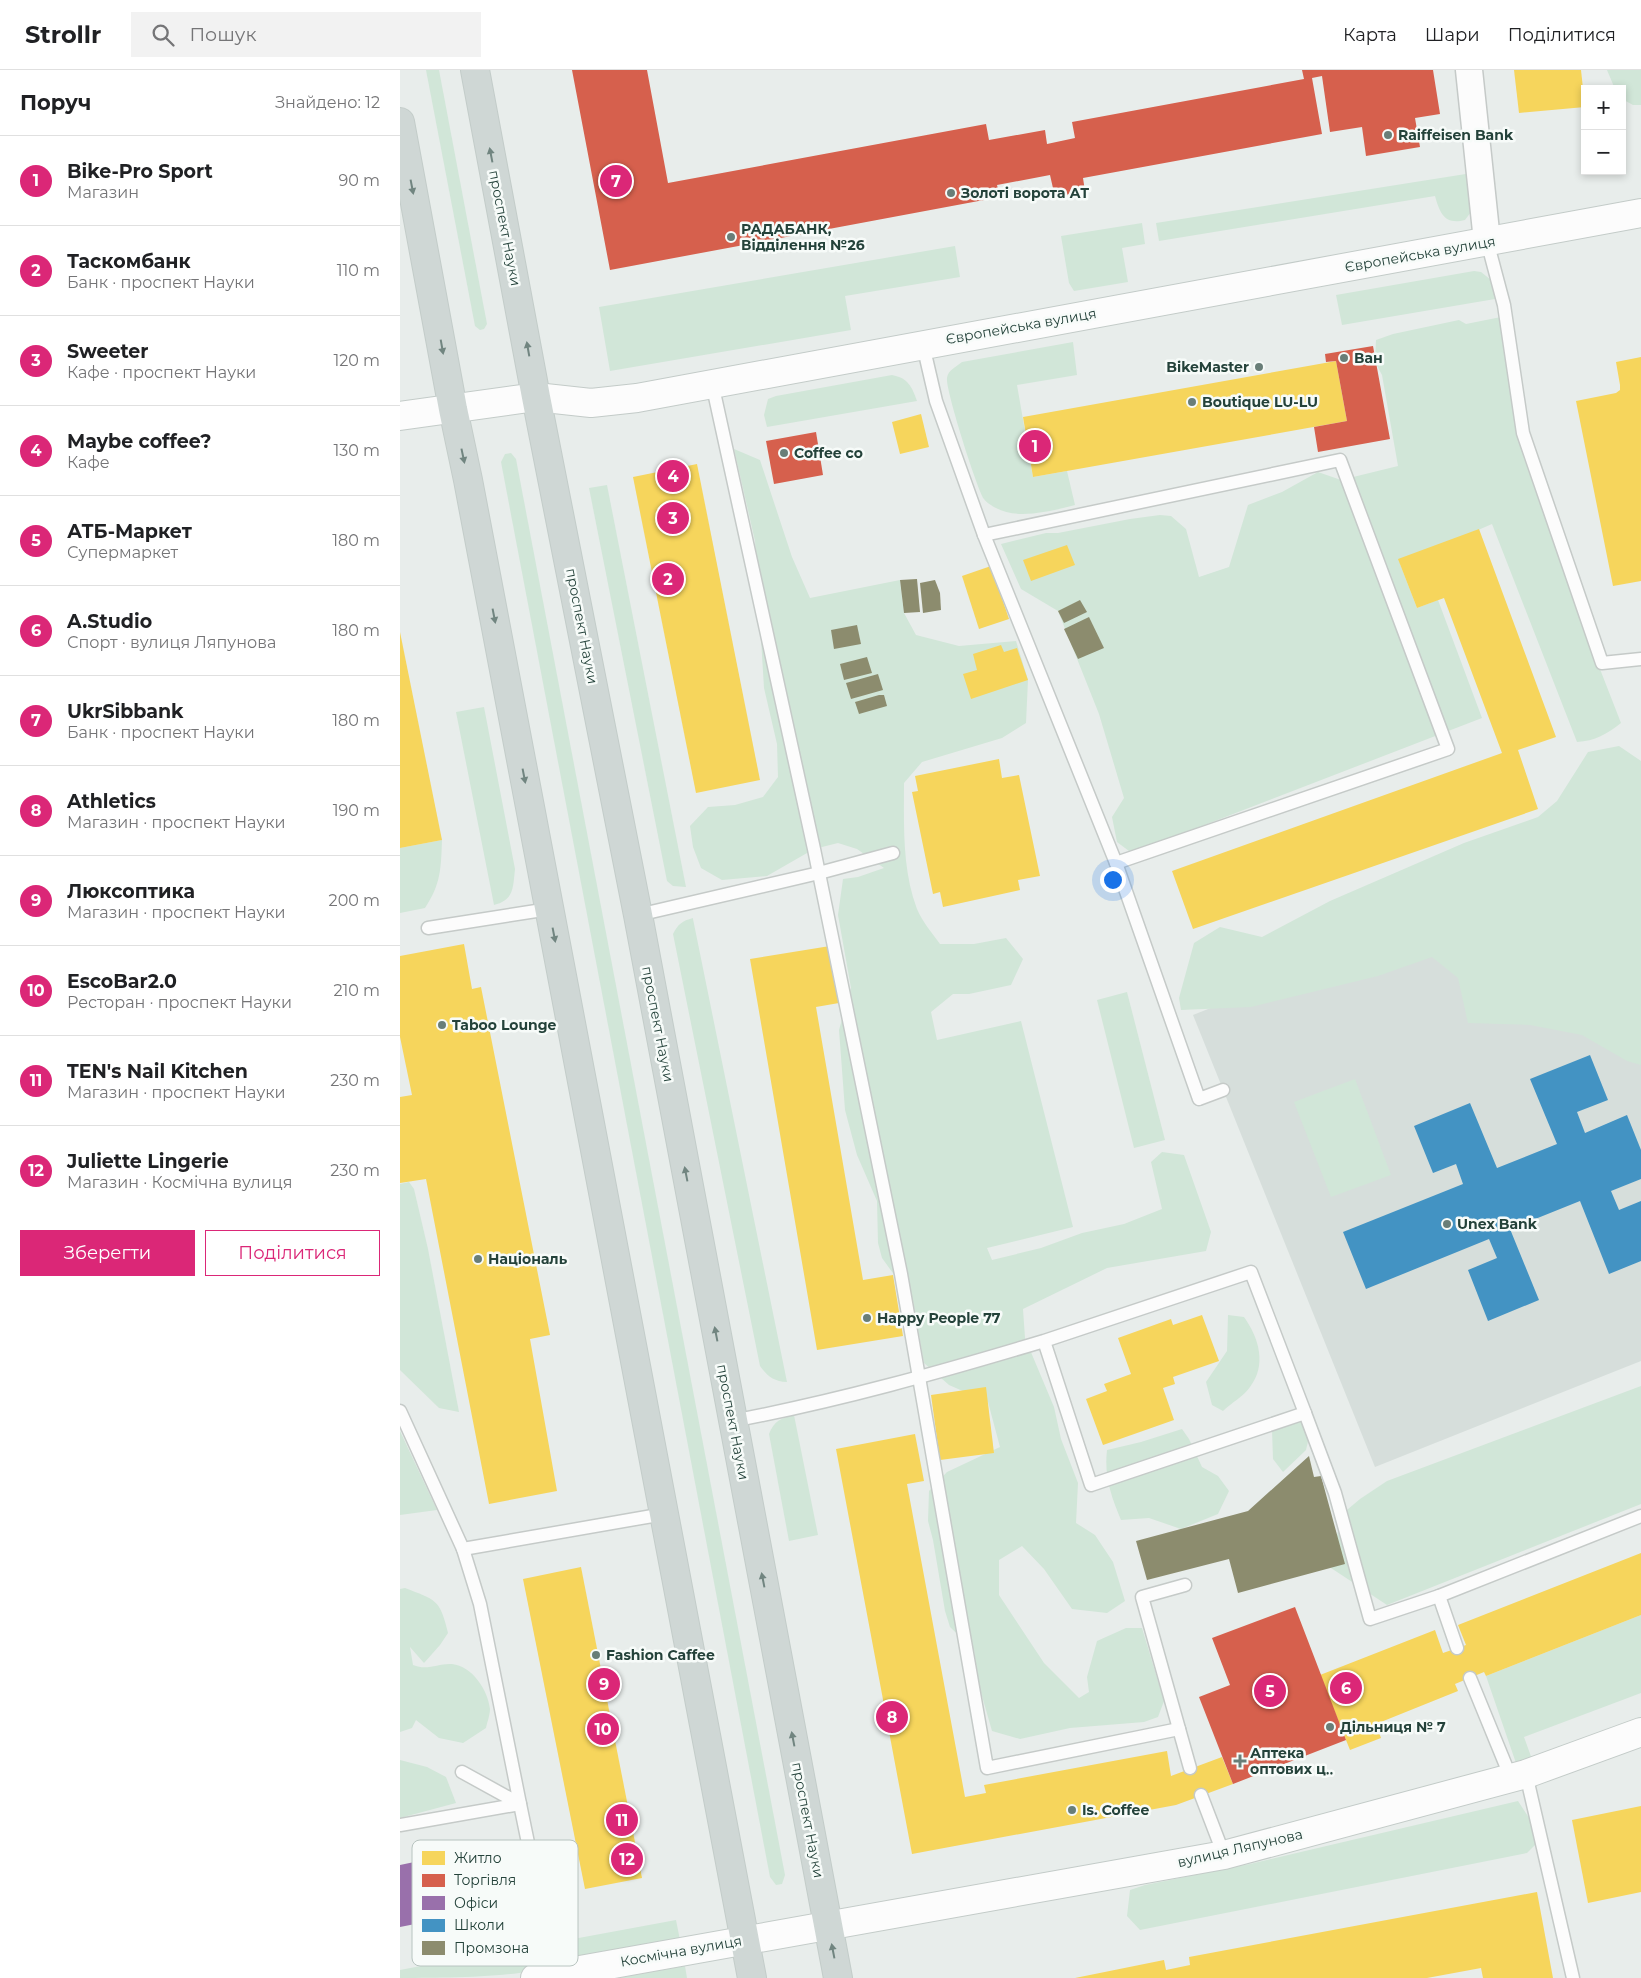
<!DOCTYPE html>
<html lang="uk">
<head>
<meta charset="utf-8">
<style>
  body { margin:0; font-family:Montserrat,sans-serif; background:#f2f2f2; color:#202124 }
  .controls { position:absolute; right:15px; top:15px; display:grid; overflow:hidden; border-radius:0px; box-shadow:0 2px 8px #0003 }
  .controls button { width:45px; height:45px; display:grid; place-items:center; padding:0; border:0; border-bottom:1px solid #e0e0e0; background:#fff; color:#202124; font:25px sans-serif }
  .you { position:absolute; left:712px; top:809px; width:18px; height:18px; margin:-12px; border:4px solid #fff; border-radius:50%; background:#1a73e8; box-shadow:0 0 0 8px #1a73e833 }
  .badge { display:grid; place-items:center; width:32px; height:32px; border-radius:50%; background:#db2777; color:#fff; font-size:16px; font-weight:700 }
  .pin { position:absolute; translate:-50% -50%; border:2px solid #fff; box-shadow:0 1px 5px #0006 }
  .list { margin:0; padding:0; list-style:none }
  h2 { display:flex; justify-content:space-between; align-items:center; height:65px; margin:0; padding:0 20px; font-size:21px }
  h2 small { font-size:16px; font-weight:400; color:#757577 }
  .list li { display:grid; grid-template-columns:32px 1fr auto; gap:15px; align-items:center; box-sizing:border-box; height:90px; padding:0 20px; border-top:1px solid #e0e0e0 }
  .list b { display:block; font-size:19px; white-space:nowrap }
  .list p { margin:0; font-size:16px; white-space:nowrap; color:#757577 }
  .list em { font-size:16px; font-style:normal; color:#757577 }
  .actions { display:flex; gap:10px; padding:15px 20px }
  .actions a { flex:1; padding:11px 0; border:1px solid #db2777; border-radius:0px; text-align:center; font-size:18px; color:#db2777 }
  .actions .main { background:#db2777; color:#fff }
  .icon { flex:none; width:28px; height:28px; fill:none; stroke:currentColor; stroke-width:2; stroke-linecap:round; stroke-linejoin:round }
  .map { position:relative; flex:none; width:1241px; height:1908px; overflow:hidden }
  header { display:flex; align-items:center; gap:30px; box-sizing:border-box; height:70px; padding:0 25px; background:#fff; border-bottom:1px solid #e0e0e0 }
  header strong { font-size:24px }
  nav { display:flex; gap:28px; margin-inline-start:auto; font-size:18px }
  .search { width:350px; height:45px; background:#f2f2f2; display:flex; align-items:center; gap:12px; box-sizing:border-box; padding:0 18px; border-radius:0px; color:#757577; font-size:19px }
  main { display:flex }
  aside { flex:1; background:#fff }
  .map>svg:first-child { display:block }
  .built { fill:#d6dedb }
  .green { fill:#d1e6d8 }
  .homes { fill:#f6d55c }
  .shops { fill:#d6604d }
  .offices { fill:#9970ab }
  .schools { fill:#4393c3 }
  .industry { fill:#8c8c6e }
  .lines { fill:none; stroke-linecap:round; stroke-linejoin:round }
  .lane-casing { stroke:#c5cac8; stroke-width:15 }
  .street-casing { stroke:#c5cac8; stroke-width:29 }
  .secondary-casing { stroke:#c3cbc8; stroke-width:30 }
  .primary-casing { stroke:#c3ccc9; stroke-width:30 }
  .lane { stroke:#fcfcfc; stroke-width:12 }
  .street { stroke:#fcfcfc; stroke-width:26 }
  .secondary { stroke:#fcfcfc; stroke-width:28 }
  .primary { stroke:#cfd7d5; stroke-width:28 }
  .oneway { fill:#718580 }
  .poi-dot { fill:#697e78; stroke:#f7fbf9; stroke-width:2 }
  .labels { text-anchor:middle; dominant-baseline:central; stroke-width:5; stroke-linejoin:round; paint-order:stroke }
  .poi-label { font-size:14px; font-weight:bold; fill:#24423a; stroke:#f7fbf9; text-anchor:start }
  .street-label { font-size:14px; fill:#24423a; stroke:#f7fbf9 }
  .key { fill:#f7fbf9; stroke:#b8c4c0; stroke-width:1 }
  .key-label { font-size:14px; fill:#24423a }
</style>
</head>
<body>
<header>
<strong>Strollr</strong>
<div class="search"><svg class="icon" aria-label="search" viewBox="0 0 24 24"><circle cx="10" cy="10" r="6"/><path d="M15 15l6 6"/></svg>Пошук</div>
<nav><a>Карта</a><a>Шари</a><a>Поділитися</a></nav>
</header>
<main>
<aside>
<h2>Поруч<small>Знайдено: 12</small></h2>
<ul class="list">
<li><span class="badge">1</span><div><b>Bike-Pro Sport</b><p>Магазин</p></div><em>90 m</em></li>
<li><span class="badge">2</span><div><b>Таскомбанк</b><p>Банк · проспект Науки</p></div><em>110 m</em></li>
<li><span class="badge">3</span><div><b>Sweeter</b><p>Кафе · проспект Науки</p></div><em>120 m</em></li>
<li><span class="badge">4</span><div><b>Maybe coffee?</b><p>Кафе</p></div><em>130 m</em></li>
<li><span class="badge">5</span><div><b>АТБ-Маркет</b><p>Супермаркет</p></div><em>180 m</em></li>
<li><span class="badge">6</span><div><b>A.Studio</b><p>Спорт · вулиця Ляпунова</p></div><em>180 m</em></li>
<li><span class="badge">7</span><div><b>UkrSibbank</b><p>Банк · проспект Науки</p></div><em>180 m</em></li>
<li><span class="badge">8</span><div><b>Athletics</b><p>Магазин · проспект Науки</p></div><em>190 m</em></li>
<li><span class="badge">9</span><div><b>Люксоптика</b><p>Магазин · проспект Науки</p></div><em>200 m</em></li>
<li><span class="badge">10</span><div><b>EscoBar2.0</b><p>Ресторан · проспект Науки</p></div><em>210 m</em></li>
<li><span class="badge">11</span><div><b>TEN's Nail Kitchen</b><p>Магазин · проспект Науки</p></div><em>230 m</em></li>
<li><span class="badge">12</span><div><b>Juliette Lingerie</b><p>Магазин · Космічна вулиця</p></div><em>230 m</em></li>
</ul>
<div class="actions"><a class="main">Зберегти</a><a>Поділитися</a></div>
</aside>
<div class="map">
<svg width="1241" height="1908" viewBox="0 0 1241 1908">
  <rect width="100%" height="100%" fill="#e8edeb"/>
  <polygon class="built" points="1241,766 1241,1291 975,1397 793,945"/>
  <g class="green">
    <polygon points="26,0 39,0 87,254 84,259 80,260 75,256"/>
    <polygon points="1207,0 1241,0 1241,35 1233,35 1222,29 1222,19 1215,19"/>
    <path d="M1072,103L1071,142L1065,150C1045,155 1040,144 1035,126L759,171L756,153Z"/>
    <polygon points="742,153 745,174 722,178 728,212 674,221 669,213 661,166"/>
    <polygon points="555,176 560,207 445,226 451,260 210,301 199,237"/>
    <polygon points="1074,201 1081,202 1091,210 1095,229 942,255 936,225"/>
    <path d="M1101,247L1122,381L1191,576L1221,653C1207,664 1195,671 1177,672L1092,454L1000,494L1017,538L1038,530L1082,648L745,778L729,781L717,772L712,747L724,728L699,644L658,541L621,519L601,474L646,463H658L730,449L760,445L771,446L786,459L799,507L829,497L848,435L882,422L918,402L941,410L998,396L982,305L975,292L976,270L993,264L1059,250L1066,254Z"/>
    <path d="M673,272L677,305L617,315L633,407L667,401L675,435C652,441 617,450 596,438C592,436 586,432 584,429C577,419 545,318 547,308C548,300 556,297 562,292Z"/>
    <path d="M492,305C508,308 512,317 517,331L367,357L364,345L368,329L376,326Z"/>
    <path d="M334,379L360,390L392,487L410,528L500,510L504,543L516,565L559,576L616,571L628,610L626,653L602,668L522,692L504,713C504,755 502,799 517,839C522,851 532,863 540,874H574L606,868L623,889L611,915L569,924H553L531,942L537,970L621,951L673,1157L587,1178L592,1190L641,1178L682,1163L724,1154L762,1139L751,1092L762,1082L784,1085L811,1162L806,1181L707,1198L623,1239L625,1268L654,1337L661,1369L678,1413L676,1453L695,1465L713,1492L725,1531L707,1543L672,1539L644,1499L622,1476L599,1490V1525L644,1593L679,1628L689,1622L687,1607L697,1571L726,1558H742L764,1631L758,1647L744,1652L670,1658L620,1669L592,1661L580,1619L574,1580L550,1557L545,1541L533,1470L528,1451L529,1421L547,1402L600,1377L588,1332L549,1315L524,1293L513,1231L482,1188L478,1173L477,1131L457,1085L445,1040L439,960L451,918L438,845L443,809L458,807L484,798L457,779L438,773L414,779L367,806L322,810L301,798L293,777L290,756L308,737L335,735L363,727L378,707L377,674L364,618L355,471Z"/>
    <polygon points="111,383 116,389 385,1805 382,1814 376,1815 370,1807 101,392 105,384"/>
    <polygon points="207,415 286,817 273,816 267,811 189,418"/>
    <path d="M84,637L115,799C113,818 114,830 94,835L56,642Z"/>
    <polygon points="1219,676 1241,691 1241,995 1227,991 1182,965 1130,955 1068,953 1058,908 1032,887 978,906 851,937 781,940 779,928 794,873 820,857 862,867 930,831 1064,773 1138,747 1157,731 1188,682"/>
    <path d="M42,770C41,798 41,814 25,838L0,843V778Z"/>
    <path d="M293,848V849L387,1312C374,1311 368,1307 360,1296L273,864C278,854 282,851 293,848Z"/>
    <polygon points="727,922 765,1070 734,1078 697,930"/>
    <polygon points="955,1009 991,1105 931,1127 894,1032"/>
    <polygon points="9,1112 14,1119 28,1179 59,1342 39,1338 0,1300 0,1114"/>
    <path d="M828,1245L844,1247C859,1268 867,1295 850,1317C844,1326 831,1333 823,1341L812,1335L806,1312L827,1281Z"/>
    <polygon points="1241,1316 1241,1434 987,1535 931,1498 941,1445 960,1429 987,1411"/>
    <path d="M394,1345L418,1465L389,1471L369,1364C374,1351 381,1348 394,1345Z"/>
    <polygon points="901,1350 911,1359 906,1380 883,1402 873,1389 872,1360"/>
    <path d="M782,1359L789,1369L802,1397L818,1406L829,1421L818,1444L781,1459L749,1448L721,1450C711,1426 704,1406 707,1380L741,1372Z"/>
    <polygon points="0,1361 37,1440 0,1445"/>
    <path d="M5,1518C35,1530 40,1528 48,1563L40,1575L24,1593L10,1577L13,1595C28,1601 38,1593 52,1594C72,1596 88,1620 90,1639C90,1645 87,1653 86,1658L63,1673L39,1668L16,1650L12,1658L0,1662V1519Z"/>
    <polygon points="1241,1545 1241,1623 1124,1667 1133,1692 1117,1696 1086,1606"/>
    <polygon points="0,1690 27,1697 46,1707 56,1733 0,1748"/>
    <polygon points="1118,1731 1135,1757 1135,1775 1127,1783 740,1860 727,1846 730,1820 745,1815 850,1794"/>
    <polygon points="276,1850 281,1875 167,1893 161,1888 157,1872"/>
    <path d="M142,1873L145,1890L144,1897C121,1908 31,1908 0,1908V1900Z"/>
    <polygon points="285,1896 287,1908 218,1908"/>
  </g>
  <g class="homes">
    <polygon points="1114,0 1181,0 1185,37 1119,43"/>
    <polygon points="1241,287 1241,511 1213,516 1176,331 1216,323 1220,320 1220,315 1216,292"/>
    <polygon points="936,291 947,351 633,407 623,347"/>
    <polygon points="521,344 529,377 500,384 492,352"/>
    <polygon points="297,394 360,710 296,723 233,407"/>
    <polygon points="1079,459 1156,667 1118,680 1138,739 793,859 772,801 1102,683 1044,528 1017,538 998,489"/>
    <polygon points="667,475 675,495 631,511 623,490"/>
    <polygon points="591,496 609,549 579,559 562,506"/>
    <polygon points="0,562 42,770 0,778"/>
    <polygon points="601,575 604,582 617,578 628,610 571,629 563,604 577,600 573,584"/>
    <polygon points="599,689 602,708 619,705 640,806 618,810 620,820 543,837 540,822 533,824 512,722 518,721 515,706"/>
    <polygon points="64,874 72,919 81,917 150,1265 130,1269 157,1421 89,1434 26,1109 0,1113 0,1027 12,1025 0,967 0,886"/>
    <polygon points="430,876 439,933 416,937 463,1210 493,1205 503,1266 417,1280 350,889"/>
    <polygon points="802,1245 819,1291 773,1307 775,1314 763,1318 774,1350 703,1375 686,1329 707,1321 704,1314 731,1304 718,1268 771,1249 773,1255"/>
    <polygon points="586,1317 594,1383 540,1390 531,1325"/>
    <polygon points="515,1364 524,1411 507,1414 565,1727 586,1723 584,1715 767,1681 771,1706 822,1687 833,1714 776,1735 512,1784 436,1379"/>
    <polygon points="1241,1483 1241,1545 1086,1606 1084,1602 1055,1614 1058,1621 976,1654 981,1668 950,1680 920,1605 1035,1560 1043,1583 1066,1575 1058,1555"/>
    <polygon points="181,1497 242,1808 185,1819 123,1509"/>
    <polygon points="1241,1736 1241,1822 1188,1833 1172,1750"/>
    <polygon points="1137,1822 1153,1908 1083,1908 1081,1898 1027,1908 675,1908 764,1890 766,1900 790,1895 789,1887"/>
  </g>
  <g class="shops">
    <polygon points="172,0 247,0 268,113 586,54 589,70 645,60 647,74 675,68 672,52 904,9 902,0 1033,0 1040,44 1015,48 1020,77 966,86 962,57 930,62 922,6 912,8 922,64 683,108 685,121 655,127 650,105 597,115 600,127 210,200"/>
    <polygon points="973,276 990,369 918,382 914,357 947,351 936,291 926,292 925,284"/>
    <polygon points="416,362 423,405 374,414 366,371"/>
    <polygon points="895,1537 946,1670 833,1714 799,1627 830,1615 812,1568"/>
  </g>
  <polygon class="offices" points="110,1772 122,1833 0,1857 0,1795"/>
  <polygon class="schools" points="1190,985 1208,1030 1177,1042 1185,1063 1227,1045 1241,1080 1241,1109 1211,1121 1219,1140 1241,1131 1241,1191 1209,1204 1180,1131 1110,1159 1139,1230 1088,1251 1068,1200 1097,1188 1089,1169 966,1219 943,1162 1063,1114 1056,1094 1033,1103 1014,1056 1070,1033 1097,1098 1157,1074 1130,1009"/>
  <g class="industry">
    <polygon points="517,509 520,542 504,543 500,510"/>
    <polygon points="535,510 540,523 541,540 523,543 520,513"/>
    <polygon points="680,530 687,542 664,553 658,541"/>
    <polygon points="689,547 704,578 678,589 664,559"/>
    <polygon points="457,555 461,574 434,579 431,560"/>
    <polygon points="467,587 472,603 444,610 440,594"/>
    <polygon points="478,604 483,620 451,629 446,613"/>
    <polygon points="479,625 484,625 487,636 459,644 455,632"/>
    <polygon points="909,1386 914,1407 921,1406 945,1494 838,1523 829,1489 747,1510 736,1471 848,1441"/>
  </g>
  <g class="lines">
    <defs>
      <g id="lane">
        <polyline points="1087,171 1104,235 1123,363 1202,593 1241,589"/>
        <polyline points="523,275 536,331 584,465 716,793 799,1029 823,1020"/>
        <polyline points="312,313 414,779 501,1204 587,1698 779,1659"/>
        <polyline points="584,465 940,390 1048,679 716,793"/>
        <polyline points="238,845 419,803 493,783"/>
        <polyline points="28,858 149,839"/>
        <polyline points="0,1341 63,1479 264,1444"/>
        <polyline points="905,1343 935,1423 970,1549 1039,1526"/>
        <path d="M332,1351C438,1331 541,1302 644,1271L691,1415L905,1343L851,1202L644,1271"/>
        <polyline points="785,1515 742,1527 790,1698"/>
        <polyline points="1057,1578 1039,1526 1241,1446"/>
        <polyline points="1070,1608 1111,1708"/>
        <polyline points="62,1702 120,1734 80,1534 63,1479"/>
        <polyline points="1126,1704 1173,1908"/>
        <polyline points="801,1725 824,1785"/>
        <polyline points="0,1755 120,1734 155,1904"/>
      </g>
      <polyline id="street" points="1069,0 1087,171"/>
      <g id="secondary">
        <polyline points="0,346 136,327 191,333 237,328 1241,143"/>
        <polyline points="135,1908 824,1785 1126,1704 1241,1662"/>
      </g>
      <g id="primary">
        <polyline points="75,0 136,327 238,845 438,1908"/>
        <polyline points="0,52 53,339 68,410 352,1908"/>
      </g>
    </defs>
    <use href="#lane" class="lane-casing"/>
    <use href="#street" class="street-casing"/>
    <use href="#secondary" class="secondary-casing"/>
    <use href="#primary" class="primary-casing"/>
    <use href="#lane" class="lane"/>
    <use href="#street" class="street"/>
    <use href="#secondary" class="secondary"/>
    <use href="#primary" class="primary"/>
  </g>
  <defs><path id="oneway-solid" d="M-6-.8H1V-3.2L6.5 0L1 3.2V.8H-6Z" transform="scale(1.25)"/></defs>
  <g class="oneway">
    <use href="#oneway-solid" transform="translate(91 85) rotate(-101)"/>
    <use href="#oneway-solid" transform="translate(12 117) rotate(79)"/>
    <use href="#oneway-solid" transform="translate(42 277) rotate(80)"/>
    <use href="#oneway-solid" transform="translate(128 279) rotate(-100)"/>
    <use href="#oneway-solid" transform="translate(63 386) rotate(78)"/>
    <use href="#oneway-solid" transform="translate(94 546) rotate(79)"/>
    <use href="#oneway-solid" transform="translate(124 706) rotate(79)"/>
    <use href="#oneway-solid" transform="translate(154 865) rotate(79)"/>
    <use href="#oneway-solid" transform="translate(286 1104) rotate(-101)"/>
    <use href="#oneway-solid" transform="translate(316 1264) rotate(-101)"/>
    <use href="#oneway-solid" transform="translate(363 1510) rotate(-101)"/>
    <use href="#oneway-solid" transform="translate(393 1669) rotate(-101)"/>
    <use href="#oneway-solid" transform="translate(433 1881) rotate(-101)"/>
  </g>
  <g class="poi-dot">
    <circle cx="988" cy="65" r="5"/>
    <circle cx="551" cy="123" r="5"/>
    <circle cx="331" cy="167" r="5"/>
    <circle cx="944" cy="288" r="5"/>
    <circle cx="859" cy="297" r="5"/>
    <circle cx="792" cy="332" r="5"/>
    <circle cx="384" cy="383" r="5"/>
    <circle cx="42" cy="955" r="5"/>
    <circle cx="1047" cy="1154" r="5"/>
    <circle cx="78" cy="1189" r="5"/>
    <circle cx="467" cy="1248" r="5"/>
    <circle cx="196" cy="1585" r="5"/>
    <circle cx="930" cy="1657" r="5"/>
    <path d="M837.5 1683.5h5v5h5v5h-5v5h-5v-5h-5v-5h5z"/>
    <circle cx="672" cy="1740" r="5"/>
  </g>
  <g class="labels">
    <g class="poi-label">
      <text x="998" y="65">Raiffeisen Bank</text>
      <text x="561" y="123">Золоті ворота АТ</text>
      <text x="341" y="159">РАДАБАНК,<tspan x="341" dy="16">Відділення №26</tspan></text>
      <text x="954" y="288">Ван</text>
      <text x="849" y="297" text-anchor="end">BikeMaster</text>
      <text x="802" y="332">Boutique LU-LU</text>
      <text x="394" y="383">Coffee co</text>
      <text x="52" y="955">Taboo Lounge</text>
      <text x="1057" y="1154">Unex Bank</text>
      <text x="88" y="1189">Національ</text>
      <text x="477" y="1248">Happy People 77</text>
      <text x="206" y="1585">Fashion Caffee</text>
      <text x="940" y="1657">Дільниця № 7</text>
      <text x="850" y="1683">Аптека<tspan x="850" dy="16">оптових ц‥</tspan></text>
      <text x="682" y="1740">Is. Coffee</text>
    </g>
    <g class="street-label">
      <text transform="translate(105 158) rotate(79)">проспект Науки</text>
      <text transform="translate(1020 184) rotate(-10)">Європейська вулиця</text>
      <text transform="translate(621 256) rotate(-10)">Європейська вулиця</text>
      <text transform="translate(182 556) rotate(79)">проспект Науки</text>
      <text transform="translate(258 954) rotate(79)">проспект Науки</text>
      <text transform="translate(333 1352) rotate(79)">проспект Науки</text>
      <text transform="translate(408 1750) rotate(79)">проспект Науки</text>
      <text transform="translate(840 1778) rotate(-13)">вулиця Ляпунова</text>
      <text transform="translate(281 1881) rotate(-10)">Космічна вулиця</text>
    </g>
  </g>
  <rect x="12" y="1770" width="166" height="126" rx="8" class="key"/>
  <rect x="22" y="1781" width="23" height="14" fill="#f6d55c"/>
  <rect x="22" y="1804" width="23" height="13" fill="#d6604d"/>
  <rect x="22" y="1826" width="23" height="14" fill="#9970ab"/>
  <rect x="22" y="1849" width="23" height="13" fill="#4393c3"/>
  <rect x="22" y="1871" width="23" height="14" fill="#8c8c6e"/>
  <g class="key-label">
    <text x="54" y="1793">Житло</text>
    <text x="54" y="1815">Торгівля</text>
    <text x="54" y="1838">Офіси</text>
    <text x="54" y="1860">Школи</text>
    <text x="54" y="1883">Промзона</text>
  </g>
</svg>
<div class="controls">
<button>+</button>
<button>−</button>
</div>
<div class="you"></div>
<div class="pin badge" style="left:635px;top:376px">1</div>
<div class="pin badge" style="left:268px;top:509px">2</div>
<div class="pin badge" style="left:273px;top:448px">3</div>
<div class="pin badge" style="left:273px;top:406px">4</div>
<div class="pin badge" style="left:870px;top:1621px">5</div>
<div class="pin badge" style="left:946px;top:1618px">6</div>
<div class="pin badge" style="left:216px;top:111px">7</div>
<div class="pin badge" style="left:492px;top:1647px">8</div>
<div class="pin badge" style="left:204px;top:1614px">9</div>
<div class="pin badge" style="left:203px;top:1659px">10</div>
<div class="pin badge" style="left:222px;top:1750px">11</div>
<div class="pin badge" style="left:227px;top:1789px">12</div>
</div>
</main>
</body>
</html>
